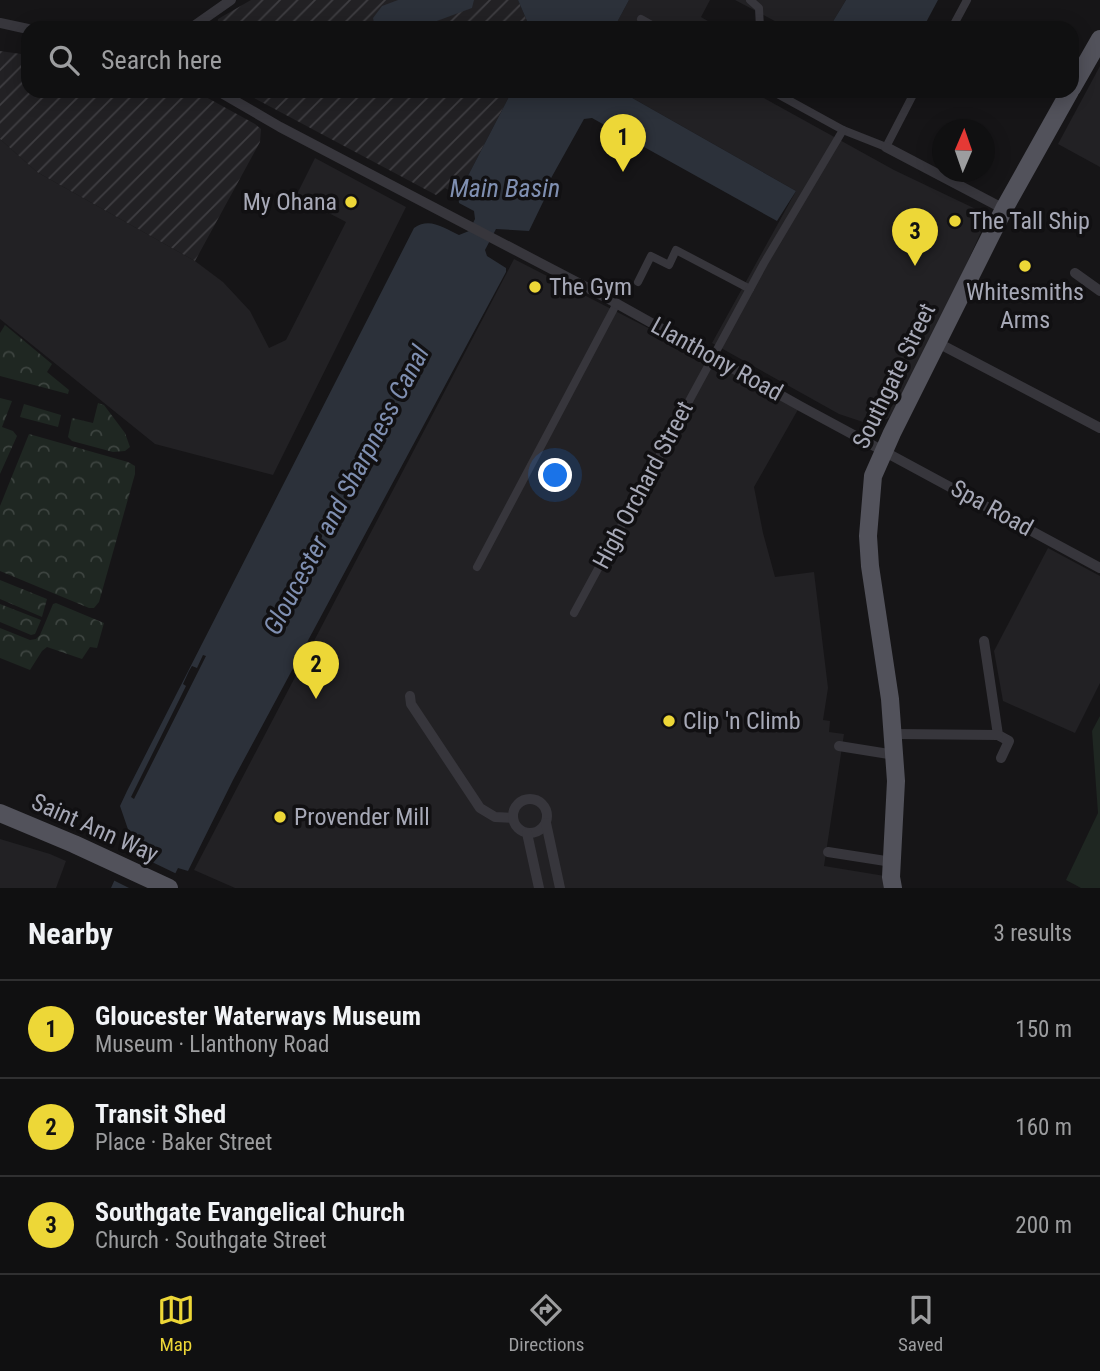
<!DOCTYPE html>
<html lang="en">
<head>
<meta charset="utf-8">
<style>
  body { margin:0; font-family:"Roboto Condensed",sans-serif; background:#1e1e1f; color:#f1f3f6 }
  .compass { position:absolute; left:932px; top:119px; width:63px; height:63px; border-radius:50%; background:#101011; box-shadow:0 4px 18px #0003; rotate:2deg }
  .you { position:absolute; left:556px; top:476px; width:24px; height:24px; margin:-18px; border:5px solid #fff; border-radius:50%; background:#1a73e8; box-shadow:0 0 0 10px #1a73e833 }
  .badge { display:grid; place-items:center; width:46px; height:46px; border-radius:50%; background:#edd737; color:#111; font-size:23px; font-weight:700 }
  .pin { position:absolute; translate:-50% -58px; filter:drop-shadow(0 2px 4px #0008) }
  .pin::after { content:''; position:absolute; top:37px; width:24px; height:21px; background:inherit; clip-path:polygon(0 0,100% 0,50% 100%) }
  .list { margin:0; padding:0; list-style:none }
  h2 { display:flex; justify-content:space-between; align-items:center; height:91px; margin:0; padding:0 28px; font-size:30px }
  h2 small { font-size:23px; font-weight:400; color:#9c9d9f }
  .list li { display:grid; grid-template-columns:46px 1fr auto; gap:21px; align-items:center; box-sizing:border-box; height:98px; padding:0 28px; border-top:2px solid #303031 }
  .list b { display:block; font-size:26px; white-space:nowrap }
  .list p { margin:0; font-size:23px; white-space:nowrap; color:#9c9d9f }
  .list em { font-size:23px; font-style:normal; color:#9c9d9f }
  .icon { flex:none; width:38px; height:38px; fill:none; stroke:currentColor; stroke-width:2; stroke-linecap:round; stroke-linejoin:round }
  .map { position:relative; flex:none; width:1100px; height:888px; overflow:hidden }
  .search { position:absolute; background:#101011; box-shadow:0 4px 18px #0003; left:21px; right:21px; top:21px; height:77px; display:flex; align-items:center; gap:18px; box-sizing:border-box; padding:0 24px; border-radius:21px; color:#9c9d9f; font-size:26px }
  .sheet { height:385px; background:#101011 }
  nav { display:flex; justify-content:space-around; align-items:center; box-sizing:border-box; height:98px; border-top:2px solid #303031; background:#101011; font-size:19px; color:#9c9d9f }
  nav a { display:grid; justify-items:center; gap:4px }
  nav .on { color:#edd737 }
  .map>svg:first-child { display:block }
  .built { fill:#222124 }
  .industrial { fill:url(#industrial-furrows) }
  .grass { fill:#1f2722 }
  .park { fill:url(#park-crowns) }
  .water { fill:#2c313a }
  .pier { fill:#161517 }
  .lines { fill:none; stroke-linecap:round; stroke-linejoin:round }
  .pedestrian { stroke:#37363c; stroke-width:8 }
  .minor { stroke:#37363c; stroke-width:10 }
  .primary { stroke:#52525b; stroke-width:18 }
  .poi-dot { fill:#edd737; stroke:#111012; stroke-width:2.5 }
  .labels { text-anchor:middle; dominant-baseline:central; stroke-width:7; stroke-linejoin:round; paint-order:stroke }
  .poi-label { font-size:24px; fill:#a7a9b7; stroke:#111012; text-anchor:start }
  .street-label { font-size:24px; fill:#a7a9b7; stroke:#111012 }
  .water-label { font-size:26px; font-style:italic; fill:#7f8fb1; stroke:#111012 }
</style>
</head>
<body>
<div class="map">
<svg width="1100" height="888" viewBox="0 0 1100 888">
  <defs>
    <pattern id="industrial-furrows" width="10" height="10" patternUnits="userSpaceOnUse" patternTransform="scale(1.75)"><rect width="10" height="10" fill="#222124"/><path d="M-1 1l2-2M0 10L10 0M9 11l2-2" fill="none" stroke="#3f3e42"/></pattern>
    <pattern id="park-crowns" width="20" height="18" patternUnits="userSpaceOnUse" patternTransform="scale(1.75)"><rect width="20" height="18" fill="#1f2722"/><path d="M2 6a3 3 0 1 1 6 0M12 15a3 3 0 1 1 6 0" fill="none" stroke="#3d4440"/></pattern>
  </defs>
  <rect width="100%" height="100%" fill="#161517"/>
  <g class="built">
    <polygon points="629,0 710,0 701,17 720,28 614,28"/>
    <polygon points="735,0 846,0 829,28 788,28"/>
    <polygon points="1100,66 1100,167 1058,144"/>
    <polygon points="620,91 751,91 894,170 982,212 986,221 923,360 889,418 880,422 863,422 839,414 712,343 796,191"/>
    <polygon points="0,139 37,172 195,261 223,282 250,311 269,348 286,340 346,222 296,196 315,158 406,207 273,475 155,444 0,319"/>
    <polygon points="514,259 800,406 754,487 763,533 775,577 814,572 828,688 823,720 830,721 829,732 844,734 824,866 891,877 887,888 235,888 194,870"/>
    <polygon points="1048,548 1100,576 1100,683 1075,733 1003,701 994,651"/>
    <polygon points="0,839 50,854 66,861 56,888 0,888"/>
  </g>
  <g class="industrial">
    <polygon points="251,0 518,0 530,28 217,28 218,19"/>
    <polygon points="0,51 28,55 28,91 195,91 255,124 261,129 260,142 195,261 37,172 0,139"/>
    <polygon points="241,91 512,91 458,195 445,188 436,195"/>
  </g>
  <polygon class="grass" points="1100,716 1100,888 1081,888 1066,880 1098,813 1092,731"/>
  <g class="park">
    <polygon points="5,325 52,364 47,372 69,390 68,394 0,376 0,333"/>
    <polygon points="0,398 12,401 2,427 13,431 17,436 0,474"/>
    <polygon points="98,403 104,405 125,433 130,447 125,451 113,452 72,441 68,437 72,418 93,423"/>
    <polygon points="24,404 61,415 58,427 20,417"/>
    <polygon points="29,434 128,462 135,466 135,474 99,602 94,608 89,608 0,571 0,506"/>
    <polygon points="0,580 47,599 42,617 0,599"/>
    <polygon points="56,603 104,623 97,648 90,647 82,659 47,647 42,651 30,670 0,658 0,628 30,640 36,639 40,635 53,604"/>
    <polygon points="0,604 41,620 35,634 31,635 0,622"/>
  </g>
  <g class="water">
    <polygon points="398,0 474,0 472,8 418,28 375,28 373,18 382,6"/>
    <polygon points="518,0 629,0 614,28 530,28"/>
    <polygon points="846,0 938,0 923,28 829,28"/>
    <path d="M512,91H620L796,191L777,221L592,118L584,119L545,189L544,200L529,231L496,229L485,250L487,256L506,268V272L233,780L188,871L178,868L168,888H111L132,841L120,806L127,791L414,228C430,217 443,228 459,235L469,231L475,219L474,211L459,203L458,195Z"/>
  </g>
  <g class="pier">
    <polygon points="203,655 206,656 134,799 131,797 186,686 183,684 189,671 192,666 197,668"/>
    <polygon points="125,849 179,875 172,888 129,888 111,879"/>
  </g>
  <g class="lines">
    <g class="pedestrian">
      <polyline points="750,0 759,8 760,28"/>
      <polyline points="641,19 657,28"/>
      <polyline points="952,28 967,0"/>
      <polyline points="772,91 843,130 886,147 915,91"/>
      <polyline points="638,282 651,256 669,265 676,250 750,289"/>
      <polyline points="477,567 617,303"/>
      <polyline points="574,613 764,263 843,130"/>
    </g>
    <g class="minor">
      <polyline points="0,23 28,29"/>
      <polyline points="191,28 231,0"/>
      <polyline points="218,91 280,127 605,297 800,406 1100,568"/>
      <polyline points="886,147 1004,209"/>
      <polyline points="1075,273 1100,291"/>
      <polyline points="938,343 1100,428"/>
      <polyline points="984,641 998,735 1009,741 1001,758"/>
      <polyline points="410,696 411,704 417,713 480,808 495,817 513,818"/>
      <polyline points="894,734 998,735"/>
      <polyline points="839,746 895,755"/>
      <circle cx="530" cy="816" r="17"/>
      <polyline points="546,823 560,888"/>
      <polyline points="527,833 539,888"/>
      <polyline points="828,852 892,862"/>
    </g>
    <g class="primary">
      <polyline points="1072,88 1100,39"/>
      <polyline points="0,813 74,844 169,888"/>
      <polyline points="893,888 891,877 896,781 890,699 870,566 868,536 873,476 892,433 1004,209 1070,91"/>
    </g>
  </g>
  <g class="poi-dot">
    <circle cx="351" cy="202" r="7"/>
    <circle cx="955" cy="221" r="7"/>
    <circle cx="1025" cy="266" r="7"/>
    <circle cx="535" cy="287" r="7"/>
    <circle cx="669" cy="721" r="7"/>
    <circle cx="280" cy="817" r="7"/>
  </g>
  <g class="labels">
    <g class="poi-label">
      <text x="337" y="202" text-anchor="end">My Ohana</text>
      <text x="969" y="221">The Tall Ship</text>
      <text x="549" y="287">The Gym</text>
      <text x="1025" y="292" text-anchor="middle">Whitesmiths<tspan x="1025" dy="28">Arms</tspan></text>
      <text x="683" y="721">Clip 'n Climb</text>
      <text x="294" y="817">Provender Mill</text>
    </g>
    <g class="street-label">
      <text transform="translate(717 359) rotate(29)">Llanthony Road</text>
      <text transform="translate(894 376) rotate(-64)">Southgate Street</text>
      <text transform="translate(643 485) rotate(-62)">High Orchard Street</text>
      <text transform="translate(992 508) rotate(29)">Spa Road</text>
      <text transform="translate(95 828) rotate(24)">Saint Ann Way</text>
    </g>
    <g class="water-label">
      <text x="505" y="188">Main Basin</text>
      <text transform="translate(346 490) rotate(-62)">Gloucester and Sharpness Canal</text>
    </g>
  </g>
</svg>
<svg class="compass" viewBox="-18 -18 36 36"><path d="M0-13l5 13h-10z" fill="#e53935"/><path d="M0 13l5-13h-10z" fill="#9c9d9f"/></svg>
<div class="you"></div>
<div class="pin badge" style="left:623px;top:172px">1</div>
<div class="pin badge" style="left:316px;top:699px">2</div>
<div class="pin badge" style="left:915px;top:266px">3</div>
<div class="search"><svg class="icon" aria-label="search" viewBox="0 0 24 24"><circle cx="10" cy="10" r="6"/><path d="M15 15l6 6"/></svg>Search here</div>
</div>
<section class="sheet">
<h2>Nearby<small>3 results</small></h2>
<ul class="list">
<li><span class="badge">1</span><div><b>Gloucester Waterways Museum</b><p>Museum · Llanthony Road</p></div><em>150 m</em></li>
<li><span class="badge">2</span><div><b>Transit Shed</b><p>Place · Baker Street</p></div><em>160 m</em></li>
<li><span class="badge">3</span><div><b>Southgate Evangelical Church</b><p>Church · Southgate Street</p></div><em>200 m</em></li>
</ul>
</section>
<nav>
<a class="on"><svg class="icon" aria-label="map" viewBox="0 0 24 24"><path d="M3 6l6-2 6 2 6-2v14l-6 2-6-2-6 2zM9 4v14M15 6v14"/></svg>Map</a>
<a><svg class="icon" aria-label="directions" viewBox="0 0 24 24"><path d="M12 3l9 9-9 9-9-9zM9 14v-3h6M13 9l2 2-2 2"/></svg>Directions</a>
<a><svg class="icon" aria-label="saved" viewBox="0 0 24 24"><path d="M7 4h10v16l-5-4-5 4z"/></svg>Saved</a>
</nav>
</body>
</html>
